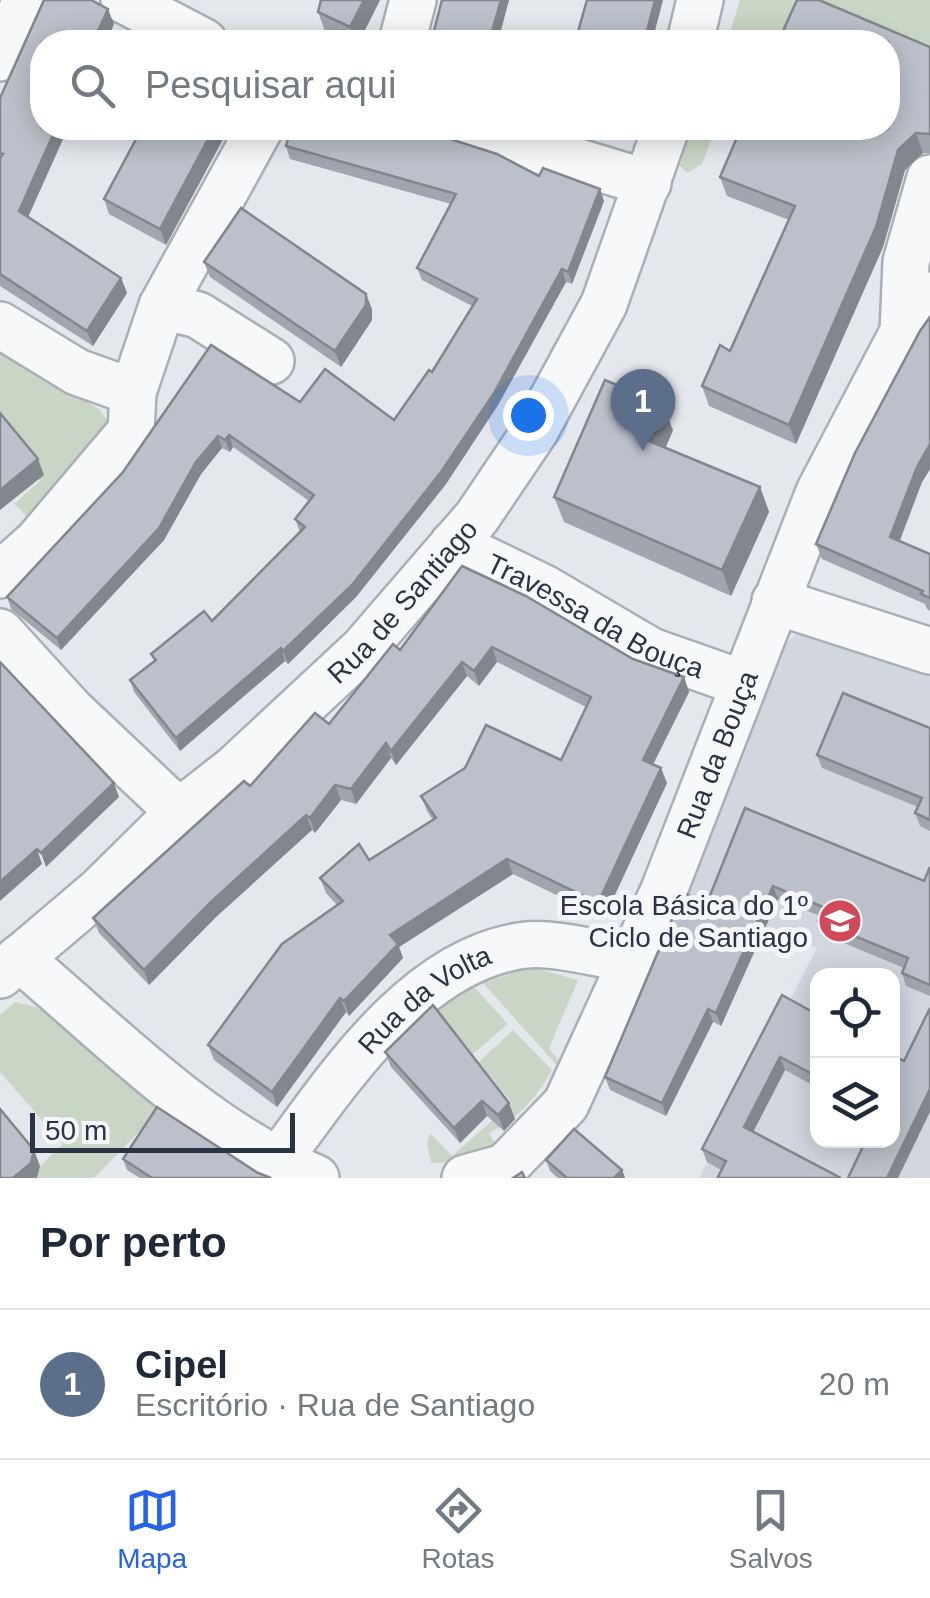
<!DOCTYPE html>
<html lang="pt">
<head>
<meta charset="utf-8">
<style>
  body { margin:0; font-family:Helvetica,sans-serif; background:#f2f2f3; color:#1f2937 }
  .controls { position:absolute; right:30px; bottom:30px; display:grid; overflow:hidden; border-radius:20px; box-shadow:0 5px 25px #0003 }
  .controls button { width:90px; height:90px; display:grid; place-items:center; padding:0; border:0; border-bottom:2px solid #e0e1e3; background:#fff; color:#1f2937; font:50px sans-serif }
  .scale { position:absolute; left:30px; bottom:25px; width:265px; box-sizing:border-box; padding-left:10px; border:5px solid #2b3445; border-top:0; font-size:28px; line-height:35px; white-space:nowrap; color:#2b3445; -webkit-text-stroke:8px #f4f6f9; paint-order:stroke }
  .you { position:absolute; left:528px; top:415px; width:35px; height:35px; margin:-25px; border:8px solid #fff; border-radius:50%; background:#1a73e8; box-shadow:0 0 0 15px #1a73e833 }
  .badge { display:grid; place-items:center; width:65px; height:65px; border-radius:50%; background:#2563eb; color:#fff; font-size:32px; font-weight:700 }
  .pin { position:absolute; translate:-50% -82px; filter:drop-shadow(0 2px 5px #0008) }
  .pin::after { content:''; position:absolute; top:52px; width:35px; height:30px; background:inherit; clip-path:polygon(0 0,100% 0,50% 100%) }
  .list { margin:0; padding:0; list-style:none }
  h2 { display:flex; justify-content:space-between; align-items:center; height:130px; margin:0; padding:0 40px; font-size:42px }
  h2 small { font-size:32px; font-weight:400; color:#747a83 }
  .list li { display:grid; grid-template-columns:65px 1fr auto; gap:30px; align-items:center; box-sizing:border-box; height:150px; padding:0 40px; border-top:2px solid #e0e1e3 }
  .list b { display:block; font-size:38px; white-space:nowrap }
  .list p { margin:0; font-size:32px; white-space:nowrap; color:#747a83 }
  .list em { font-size:32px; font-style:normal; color:#747a83 }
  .icon { flex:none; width:55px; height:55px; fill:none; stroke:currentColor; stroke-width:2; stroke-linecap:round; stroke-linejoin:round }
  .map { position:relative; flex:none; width:930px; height:1178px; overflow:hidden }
  .search { position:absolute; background:#fff; box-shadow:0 5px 25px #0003; left:30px; right:30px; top:30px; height:110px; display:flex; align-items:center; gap:25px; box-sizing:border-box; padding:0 35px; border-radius:40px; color:#747a83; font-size:38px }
  .sheet { height:280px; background:#fff }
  nav { display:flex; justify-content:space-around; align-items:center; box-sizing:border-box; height:140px; border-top:2px solid #e0e1e3; background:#fff; font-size:28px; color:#747a83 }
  nav a { display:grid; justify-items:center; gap:5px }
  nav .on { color:#2563eb }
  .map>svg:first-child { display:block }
  .built { fill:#d2d6de; fill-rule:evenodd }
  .green { fill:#c9d6c5 }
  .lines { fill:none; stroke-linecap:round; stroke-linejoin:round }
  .minor-casing { stroke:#a9aeb7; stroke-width:50 }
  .minor { stroke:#f7f8fa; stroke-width:45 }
  .wall { fill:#a1a5ae }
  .shaded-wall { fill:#83868d }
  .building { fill:#bbc0ca; stroke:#83868d; stroke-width:2.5 }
  .labels { text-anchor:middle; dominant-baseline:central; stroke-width:10; stroke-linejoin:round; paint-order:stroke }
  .street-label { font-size:28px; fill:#2b3445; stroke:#f4f6f9 }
  .poi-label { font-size:28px; fill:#2b3445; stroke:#f4f6f9; text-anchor:end }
</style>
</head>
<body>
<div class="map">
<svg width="930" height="1178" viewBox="0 0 930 1178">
  <rect width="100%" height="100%" fill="#e4e7ec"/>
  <path class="built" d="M801,629L930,672V1178H699L817,948L682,894L779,650ZM818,976H892V1140H818Z"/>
  <g class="green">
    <polygon points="740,0 930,0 930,63 888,42 727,42"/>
    <polygon points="701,128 716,128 702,164 687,173 680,166 688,131"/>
    <polygon points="0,348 99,409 109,423 32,521 14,504 40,481 0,418"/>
    <polygon points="531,967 578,980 549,1048 564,1067 562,1071 483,983"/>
    <polygon points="474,987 508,1024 473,1054 435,1008 438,1000 443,1007"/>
    <polygon points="15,1002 49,1010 160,1110 94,1178 37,1178 40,1166 63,1144 0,1072 0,1015"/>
    <path d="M513,1030L552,1070C537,1097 518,1119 489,1133L496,1146L451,1162L431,1163L427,1143L430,1133L452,1156L512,1103L479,1062Z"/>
  </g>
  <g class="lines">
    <defs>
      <g id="minor">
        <polyline points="124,0 204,42"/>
        <polyline points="402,42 413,0"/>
        <polyline points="690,42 700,0"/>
        <polyline points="0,58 26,0"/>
        <polyline points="466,128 648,183"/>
        <polyline points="162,306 198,315 271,361"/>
        <polyline points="0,325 77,372 133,392"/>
        <polyline points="903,332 906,262 930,178"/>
        <path id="s1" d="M453,544L544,588L651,651L742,683"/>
        <polyline points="0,575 37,542 131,431 133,392 162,306 260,128"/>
        <polyline points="775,601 930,651"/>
        <polyline points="0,632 71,710 179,812"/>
        <path d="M19,958C112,1036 203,1132 316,1178"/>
        <path id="s2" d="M0,975L99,891L179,812L234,769L363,649L477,517L535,431L604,304L666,128"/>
        <path id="s3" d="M277,1162C337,1081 416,958 526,945C558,942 599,955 632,959"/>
        <path id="s4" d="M465,1178L505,1167L566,1104L664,890L819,492L903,332L930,295"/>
      </g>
    </defs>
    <use href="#minor" class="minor-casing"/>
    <use href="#minor" class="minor"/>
  </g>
  <g class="wall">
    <polygon points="321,0 380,0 359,42 348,42 325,31 318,12"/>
    <polygon points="114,24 28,217 121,278 127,293 93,346 0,286 0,98"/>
    <polygon points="930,47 930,153 923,153 905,170 883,247 796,444 709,406 702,386 730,351 789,220 727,196 720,177"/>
    <polygon points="142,128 229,128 166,245 109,214 104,199"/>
    <polygon points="453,140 604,201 572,284 566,282 498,405 446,484 356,597 288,664 285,661 180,751 134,692 130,680 154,662 151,654 212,621 300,532 295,519 309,501 233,447 230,452 222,448 201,474 164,540 61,650 11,609 7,597 123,472 300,402 394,420 432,372 472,306 422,280 417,268 451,204 290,159 286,146"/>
    <polygon points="204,262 372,309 372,320 341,367 210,277"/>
    <polygon points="930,317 930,469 922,482 900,541 930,554 930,611 927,609 925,604 822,559 816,544"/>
    <polygon points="673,430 665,448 760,487 769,512 731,596 564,522 554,497"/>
    <polygon points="462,566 633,659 684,677 689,692 653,765 667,783 604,918 513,874 399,947 403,958 349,1016 346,1012 277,1107 214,1060 208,1045 337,905 326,893 320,878 369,860 433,820 427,811 421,796 561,760 586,707 497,662 479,686 467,676 396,765 391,758 356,804 341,800 315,833 312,830 216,917 149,985 99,933 93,918 250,786 329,724 400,650"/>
    <polygon points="930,728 930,831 920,826 915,813 918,807 822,768 817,755"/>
    <polygon points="745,808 924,881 930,867 930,996 906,986 902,973 904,968 822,934 818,921 820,916 778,899 721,1026 713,1022 666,1116 610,1090 605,1077 707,903"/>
    <polygon points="818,1015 818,1088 785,1070 753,1132 841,1178 718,1178 721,1170 707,1162 702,1149"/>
    <polygon points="385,1052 515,1119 504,1131 487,1116 460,1143 391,1067"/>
    <polygon points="123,1159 271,1178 140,1178 127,1170"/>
    <polygon points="546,1160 622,1170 625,1178 558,1178 550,1171"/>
  </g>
  <g class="shaded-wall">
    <polygon points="364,0 380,0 359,42 356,42 350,27"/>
    <polygon points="501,0 509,0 498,42 489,42"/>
    <polygon points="655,0 663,0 652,42 644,42"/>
    <polygon points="108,9 114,24 106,42 93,42"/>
    <polygon points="56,128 68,128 24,226 19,211"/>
    <polygon points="214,128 229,128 166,245 160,229"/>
    <polygon points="916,133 923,153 905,170 883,247 796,444 789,425 898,150"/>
    <polygon points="600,189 604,201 572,284 568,272"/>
    <polygon points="562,269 566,282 498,405 446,484 356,597 288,664 283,651"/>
    <polygon points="121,278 127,293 93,346 87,331"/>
    <polygon points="366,294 372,309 372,320 341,367 335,351"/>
    <polygon points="663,405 673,430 658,466 649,441"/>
    <polygon points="229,435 233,447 230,452 225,440"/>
    <polygon points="218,436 222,448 201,474 164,540 61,650 57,638"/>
    <polygon points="930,444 930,469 922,482 895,552 890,537 917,467"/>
    <polygon points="38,459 44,475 0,510 0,490"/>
    <polygon points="760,487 769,512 731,596 722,570"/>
    <polygon points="492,647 497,662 479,686 474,671"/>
    <polygon points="281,648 285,661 180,751 176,738"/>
    <polygon points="462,662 467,676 396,765 391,751"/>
    <polygon points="684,677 689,692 648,774 643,760"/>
    <polygon points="386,743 391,758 356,804 351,789"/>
    <polygon points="661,768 667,783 604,918 598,903"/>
    <polygon points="114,783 119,797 46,867 41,853"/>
    <polygon points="335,785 341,800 315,833 310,818"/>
    <polygon points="306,815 312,830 216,917 149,985 144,970 211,902"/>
    <polygon points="37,849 42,864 0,901 0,882"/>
    <polygon points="507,859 513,874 399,947 403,958 349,1016 344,1001 390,935"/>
    <polygon points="773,886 778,899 721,1026 716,1013"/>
    <polygon points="340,998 346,1012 277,1107 272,1092"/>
    <polygon points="708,1009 713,1022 666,1116 662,1103"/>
    <polygon points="780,1057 785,1070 749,1140 744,1127"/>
    <polygon points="930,1089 930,1112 898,1178 887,1178"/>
    <polygon points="482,1101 487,1116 460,1143 454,1128"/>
    <polygon points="509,1103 515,1119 504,1131 498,1115"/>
    <polygon points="34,1150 40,1166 37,1178 13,1178"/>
    <polygon points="622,1170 625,1178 614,1178"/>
  </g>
  <g class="building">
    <polygon points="44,0 91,0 108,9 93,42 42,42 42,128 56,128 19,211 121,278 87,331 0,274 0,158 3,154 0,153 0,98"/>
    <polygon points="321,0 364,0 350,27 318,12"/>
    <polygon points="442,0 501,0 489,42 431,42"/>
    <polygon points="587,0 655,0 644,42 575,42"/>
    <polygon points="797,0 819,0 930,47 930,134 916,133 898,150 876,227 789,425 702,386 720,345 730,351 795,206 720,177 741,128 888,128 888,42 778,42"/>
    <polygon points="142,128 214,128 160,229 104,199"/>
    <polygon points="291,128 435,128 440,129 453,140 497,154 539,176 543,168 600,189 568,272 562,269 494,393 441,472 352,585 283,651 281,648 176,738 130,680 156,660 151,654 204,611 212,621 305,527 295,519 314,495 229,435 225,440 218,436 196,462 159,528 57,638 7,597 123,472 211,345 300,402 325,369 394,420 429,370 432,372 477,299 417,268 456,194 286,146"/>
    <polygon points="241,208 366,294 366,305 335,351 204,262"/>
    <polygon points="930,317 930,444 917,467 890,537 930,554 930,598 921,594 923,591 816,544 855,453 920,331"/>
    <polygon points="605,380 663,405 649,441 760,487 722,570 554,497"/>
    <polygon points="0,413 38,459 0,490"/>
    <polygon points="462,566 526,596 633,659 684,677 643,760 661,768 598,903 507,859 390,935 398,944 344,1001 340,998 272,1092 208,1045 282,944 343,901 320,878 359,844 369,860 436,818 421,796 465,768 486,725 561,760 591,697 492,647 474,671 462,662 391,751 386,743 351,789 335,785 310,818 306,815 211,902 144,970 93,918 244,781 250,786 315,713 329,724 393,644 400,650"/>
    <polygon points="0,662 114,783 41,853 37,849 0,882"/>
    <polygon points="843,693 930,728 930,820 915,813 922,798 817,755"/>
    <polygon points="745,808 924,881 930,867 930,985 902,973 908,958 818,921 823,907 773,886 716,1013 708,1009 662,1103 605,1077 683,893 707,903"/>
    <polygon points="782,995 818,1015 818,1077 780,1057 744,1127 841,1178 720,1178 718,1177 726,1161 702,1149"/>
    <polygon points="433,1005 509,1103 498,1115 482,1101 454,1128 385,1052"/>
    <polygon points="930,1008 930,1089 887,1178 848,1178 866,1140 892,1140 892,1055 904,1061"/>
    <polygon points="157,1107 258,1173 271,1178 152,1178 123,1159"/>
    <polygon points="0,1109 34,1150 31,1163 13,1178 0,1178"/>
    <polygon points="574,1129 622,1170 614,1178 567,1178 546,1160"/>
    <polygon points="522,1172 525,1178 513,1178"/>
  </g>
  <defs>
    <symbol id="school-disc" viewBox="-11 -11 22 22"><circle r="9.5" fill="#d1495b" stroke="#f4f6f9"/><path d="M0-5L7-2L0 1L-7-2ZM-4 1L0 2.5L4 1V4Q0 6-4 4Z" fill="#fff"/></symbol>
  </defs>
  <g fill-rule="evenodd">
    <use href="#school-disc" x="815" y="896" width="50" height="50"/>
  </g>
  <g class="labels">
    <g class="street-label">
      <text stroke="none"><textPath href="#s2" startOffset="550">Rua de Santiago</textPath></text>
      <text stroke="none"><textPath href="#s1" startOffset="160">Travessa da Bouça</textPath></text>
      <text stroke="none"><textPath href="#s4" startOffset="510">Rua da Bouça</textPath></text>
      <text stroke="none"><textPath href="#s3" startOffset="222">Rua da Volta</textPath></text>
    </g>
    <g class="poi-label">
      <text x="808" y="905">Escola Básica do 1º<tspan x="808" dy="32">Ciclo de Santiago</tspan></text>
    </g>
  </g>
</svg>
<div class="controls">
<button><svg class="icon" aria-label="locate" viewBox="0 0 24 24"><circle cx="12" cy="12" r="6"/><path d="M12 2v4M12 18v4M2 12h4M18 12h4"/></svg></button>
<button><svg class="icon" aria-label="layers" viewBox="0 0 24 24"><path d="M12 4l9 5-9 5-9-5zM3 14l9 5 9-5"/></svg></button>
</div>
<div class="scale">50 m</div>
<div class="you"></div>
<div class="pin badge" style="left:643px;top:451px;background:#5c6f8a">1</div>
<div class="search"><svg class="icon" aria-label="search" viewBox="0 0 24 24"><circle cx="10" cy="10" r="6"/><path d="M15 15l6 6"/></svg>Pesquisar aqui</div>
</div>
<section class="sheet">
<h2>Por perto<small></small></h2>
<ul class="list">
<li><span class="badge" style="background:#5c6f8a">1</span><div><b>Cipel</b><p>Escritório · Rua de Santiago</p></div><em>20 m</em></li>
</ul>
</section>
<nav>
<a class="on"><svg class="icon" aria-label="map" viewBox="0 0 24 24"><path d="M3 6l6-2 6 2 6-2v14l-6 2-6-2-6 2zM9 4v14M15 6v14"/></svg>Mapa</a>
<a><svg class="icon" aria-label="directions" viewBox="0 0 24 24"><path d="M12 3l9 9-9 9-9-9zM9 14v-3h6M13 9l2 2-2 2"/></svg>Rotas</a>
<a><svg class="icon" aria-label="saved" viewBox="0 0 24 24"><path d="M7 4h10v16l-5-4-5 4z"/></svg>Salvos</a>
</nav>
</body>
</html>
